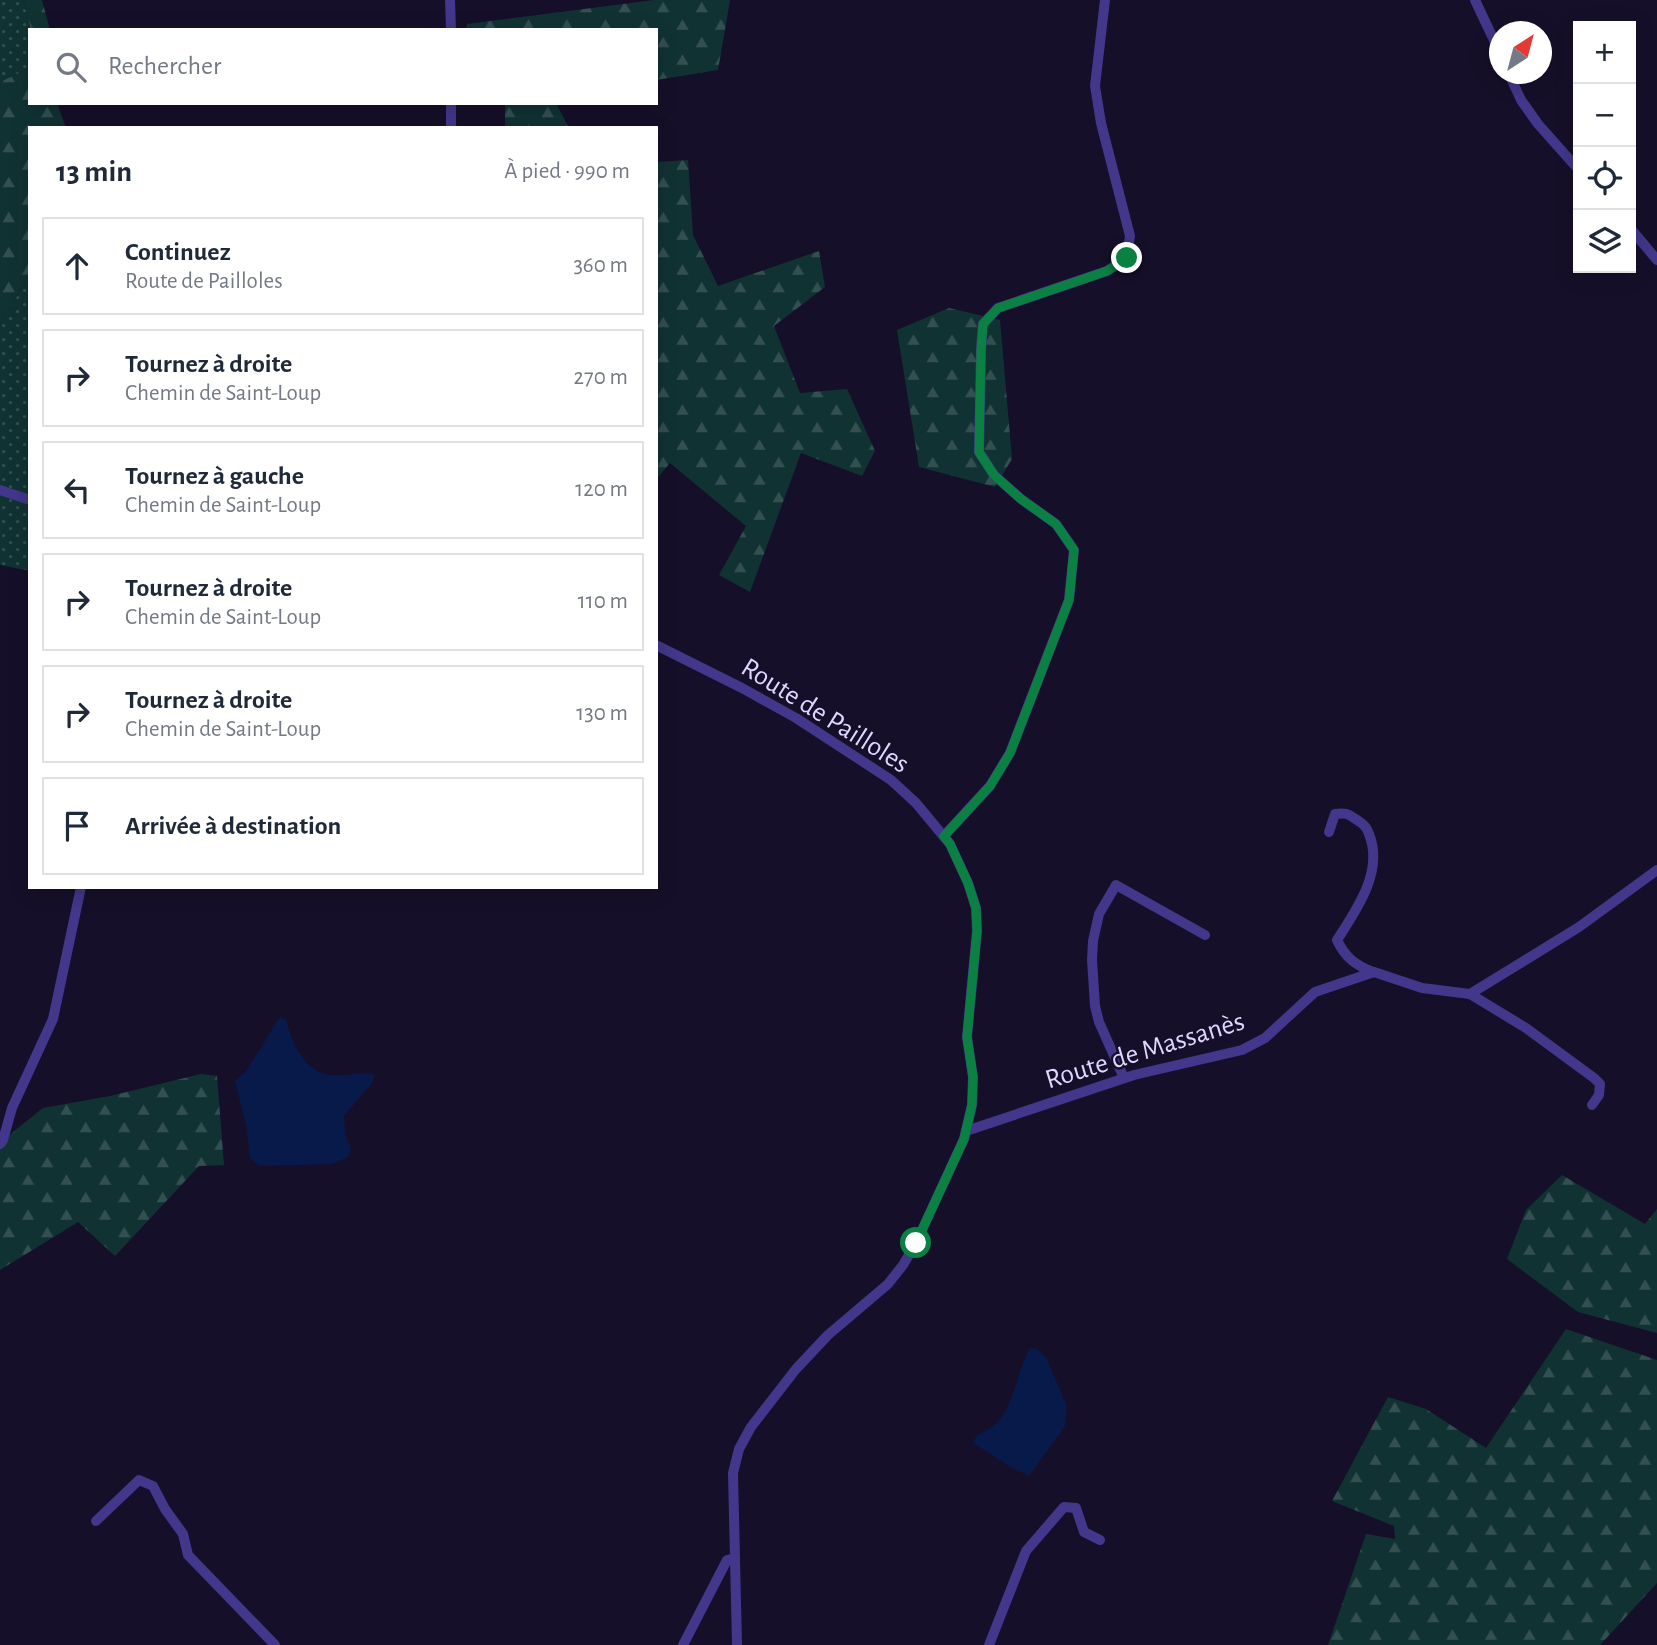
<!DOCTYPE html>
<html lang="fr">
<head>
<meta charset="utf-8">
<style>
  body { margin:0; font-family:"Alegreya Sans",sans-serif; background:#f6f6f7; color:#1f2937 }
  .controls { position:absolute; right:21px; top:21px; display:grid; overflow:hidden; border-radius:0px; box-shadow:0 4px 18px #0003 }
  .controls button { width:63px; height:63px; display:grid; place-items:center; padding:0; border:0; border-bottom:2px solid #e0e1e3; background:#fff; color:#1f2937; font:35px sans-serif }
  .compass { position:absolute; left:1489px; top:21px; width:63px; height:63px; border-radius:50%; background:#fff; box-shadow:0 4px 18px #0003; rotate:36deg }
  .stop { position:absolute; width:21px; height:21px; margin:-16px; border:5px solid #0b8043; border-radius:50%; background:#fff }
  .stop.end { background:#0b8043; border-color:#fff; box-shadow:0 2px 7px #0008 }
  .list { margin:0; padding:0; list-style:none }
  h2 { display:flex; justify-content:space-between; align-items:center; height:91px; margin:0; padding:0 28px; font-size:30px }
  h2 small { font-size:23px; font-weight:400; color:#747a83 }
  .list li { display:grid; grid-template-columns:46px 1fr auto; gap:21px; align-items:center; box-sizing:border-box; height:98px; margin:0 14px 14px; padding:0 14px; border:2px solid #e0e1e3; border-radius:0px }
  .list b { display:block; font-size:26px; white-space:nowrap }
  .list p { margin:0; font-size:23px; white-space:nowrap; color:#747a83 }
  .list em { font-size:23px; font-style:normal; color:#747a83 }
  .icon { flex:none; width:38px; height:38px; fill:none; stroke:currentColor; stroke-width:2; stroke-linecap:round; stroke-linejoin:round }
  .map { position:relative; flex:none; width:1657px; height:1645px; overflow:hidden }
  .search { position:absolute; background:#fff; box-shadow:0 4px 18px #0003; left:28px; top:28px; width:630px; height:77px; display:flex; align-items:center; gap:18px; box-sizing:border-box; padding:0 24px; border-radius:0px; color:#747a83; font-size:26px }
  .panel { position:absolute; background:#fff; box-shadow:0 4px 18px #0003; left:28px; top:126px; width:630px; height:763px; border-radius:0px }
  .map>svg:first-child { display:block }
  .grass { fill:url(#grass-dots) }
  .forest { fill:url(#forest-firs) }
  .water { fill:#081a49 }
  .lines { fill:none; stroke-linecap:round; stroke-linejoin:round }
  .minor { stroke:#42378a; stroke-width:10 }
  .route { stroke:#0b8043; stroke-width:9 }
  .labels { text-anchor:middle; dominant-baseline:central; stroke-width:5; stroke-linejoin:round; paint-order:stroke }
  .street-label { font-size:28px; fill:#dfd7ff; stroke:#160f29 }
</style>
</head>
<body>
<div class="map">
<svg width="1657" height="1645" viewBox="0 0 1657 1645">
  <defs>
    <pattern id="grass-dots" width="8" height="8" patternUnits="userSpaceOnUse" patternTransform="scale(1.75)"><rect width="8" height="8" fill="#113233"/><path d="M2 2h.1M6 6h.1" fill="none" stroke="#334f52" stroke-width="1.8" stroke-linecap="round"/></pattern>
    <pattern id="forest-firs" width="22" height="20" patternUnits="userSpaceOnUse" patternTransform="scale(1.75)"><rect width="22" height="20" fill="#113233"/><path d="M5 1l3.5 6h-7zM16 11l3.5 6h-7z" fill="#334f52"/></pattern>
  </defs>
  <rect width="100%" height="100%" fill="#160f29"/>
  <g class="grass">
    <polygon points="0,0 23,0 31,30 30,30 30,68 0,82"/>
    <polygon points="28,278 30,279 30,571 0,565 0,324"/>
  </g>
  <g class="forest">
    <polygon points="23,0 42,0 50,30 31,30"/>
    <polygon points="654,0 730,0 718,70 656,80 656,30 466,30 467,24"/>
    <polygon points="30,68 30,103 57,103 66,128 30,128 30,279 28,278 0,324 0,82"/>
    <polygon points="505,103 556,103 569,128 505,128"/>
    <polygon points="688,160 693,235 718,286 819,251 825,287 774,326 800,393 847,389 875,451 862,476 801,453 750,592 719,575 746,526 670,463 656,480 656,162"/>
    <polygon points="949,308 1000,320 1012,459 995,487 919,467 897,330"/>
    <polygon points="201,1074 217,1076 224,1165 199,1166 115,1256 78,1222 0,1270 0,1144 3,1140 43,1108 110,1096"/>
    <polygon points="1562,1175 1645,1224 1657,1209 1657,1333 1578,1312 1507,1259 1526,1210"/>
    <polygon points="1566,1329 1657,1360 1657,1583 1600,1645 1328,1645 1366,1534 1395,1539 1394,1526 1332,1501 1388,1397 1426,1409 1486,1448"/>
  </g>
  <g class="water">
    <path d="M280,1017L286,1019C292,1043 304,1073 332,1075C347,1077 361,1070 375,1075L372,1083L344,1116L345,1134L351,1149L348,1157L332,1164L259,1166L250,1158L246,1125L235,1081L247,1070Z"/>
    <path d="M1030,1348L1037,1349L1046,1357L1067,1406L1065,1426L1029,1476L1009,1466L973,1443L977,1435C1014,1424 1013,1378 1030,1348Z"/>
  </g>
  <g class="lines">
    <g class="minor">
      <polyline points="450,0 451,30"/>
      <polyline points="1475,0 1500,53"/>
      <polyline points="1509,74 1521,100 1538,124 1578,169"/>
      <polyline points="451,103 451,128"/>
      <polyline points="1631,229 1657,260"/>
      <polyline points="0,490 30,500"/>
      <polyline points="656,645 742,688 796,718 891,780 916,803 950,844 968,883 976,908 977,931 967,1037 973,1077 972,1105 964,1139 916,1243 903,1265 888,1284 828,1335 796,1369 751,1427 739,1449 733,1473 737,1645"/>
      <path d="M1329,832L1335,814C1348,812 1349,815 1360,822C1365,825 1367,828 1369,834C1384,871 1357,909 1337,940C1345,957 1355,965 1373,972"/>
      <polyline points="944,836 990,786 1010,753 1069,600 1074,550 1056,524 1021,499 994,475 979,452 981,350 983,324 998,308 1107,271 1127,258 1130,236 1101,123 1095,86 1105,0"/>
      <polyline points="1470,994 1526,1028 1594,1078 1600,1084 1599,1095 1592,1105"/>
      <polyline points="1124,1078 1099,1022 1095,1006 1092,960 1093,941 1099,914 1116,885 1205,935"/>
      <polyline points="966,1131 1134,1075 1242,1050 1265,1038 1315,992 1374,972 1422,988 1470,994 1579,927 1657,870"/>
      <polyline points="0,1144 3,1140 12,1108 53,1019 81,887"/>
      <polyline points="96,1521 139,1480 153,1486 165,1509 183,1534 188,1555 275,1645"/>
      <polyline points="683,1645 727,1560 735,1558"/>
      <polyline points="989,1645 1026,1551 1064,1507 1076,1508 1084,1532 1100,1540"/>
    </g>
  </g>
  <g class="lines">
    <polyline class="route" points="916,1243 964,1139 972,1105 973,1077 967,1037 977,931 976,908 968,883 950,844 944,836 990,786 1010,753 1069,600 1074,550 1056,524 1021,499 994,475 979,452 981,350 983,324 998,308 1107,271 1127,258"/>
  </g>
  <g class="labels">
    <g class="street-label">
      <text transform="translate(825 716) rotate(32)">Route de Pailloles</text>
      <text transform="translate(1145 1051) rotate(-17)">Route de Massanès</text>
    </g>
  </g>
</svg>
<div class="controls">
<button>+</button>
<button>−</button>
<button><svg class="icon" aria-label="locate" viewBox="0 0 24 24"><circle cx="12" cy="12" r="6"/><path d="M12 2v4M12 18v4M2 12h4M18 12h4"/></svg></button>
<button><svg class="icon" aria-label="layers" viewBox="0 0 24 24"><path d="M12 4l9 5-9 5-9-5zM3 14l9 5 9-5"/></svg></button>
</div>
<svg class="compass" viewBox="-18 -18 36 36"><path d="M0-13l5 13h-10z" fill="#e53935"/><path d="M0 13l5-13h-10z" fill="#747a83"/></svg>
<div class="stop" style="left:916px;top:1243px"></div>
<div class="stop end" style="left:1127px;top:258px"></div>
<div class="search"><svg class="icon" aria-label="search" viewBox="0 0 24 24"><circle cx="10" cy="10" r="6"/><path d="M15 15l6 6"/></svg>Rechercher</div>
<section class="panel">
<h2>13 min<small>À pied · 990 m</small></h2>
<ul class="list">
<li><svg class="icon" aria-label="ahead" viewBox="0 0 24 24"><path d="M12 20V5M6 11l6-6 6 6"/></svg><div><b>Continuez</b><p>Route de Pailloles</p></div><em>360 m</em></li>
<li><svg class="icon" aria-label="right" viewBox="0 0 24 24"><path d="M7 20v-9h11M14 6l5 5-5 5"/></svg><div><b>Tournez à droite</b><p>Chemin de Saint-Loup</p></div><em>270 m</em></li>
<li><svg class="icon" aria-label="left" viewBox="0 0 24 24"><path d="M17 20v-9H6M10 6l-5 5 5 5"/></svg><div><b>Tournez à gauche</b><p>Chemin de Saint-Loup</p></div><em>120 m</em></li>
<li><svg class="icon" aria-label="right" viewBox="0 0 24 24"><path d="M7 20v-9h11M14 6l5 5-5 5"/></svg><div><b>Tournez à droite</b><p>Chemin de Saint-Loup</p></div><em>110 m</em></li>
<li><svg class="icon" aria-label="right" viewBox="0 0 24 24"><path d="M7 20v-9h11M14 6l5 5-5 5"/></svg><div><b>Tournez à droite</b><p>Chemin de Saint-Loup</p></div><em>130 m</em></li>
<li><svg class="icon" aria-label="arrive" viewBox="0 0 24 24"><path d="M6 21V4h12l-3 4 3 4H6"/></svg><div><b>Arrivée à destination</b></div></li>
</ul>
</section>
</div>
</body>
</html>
